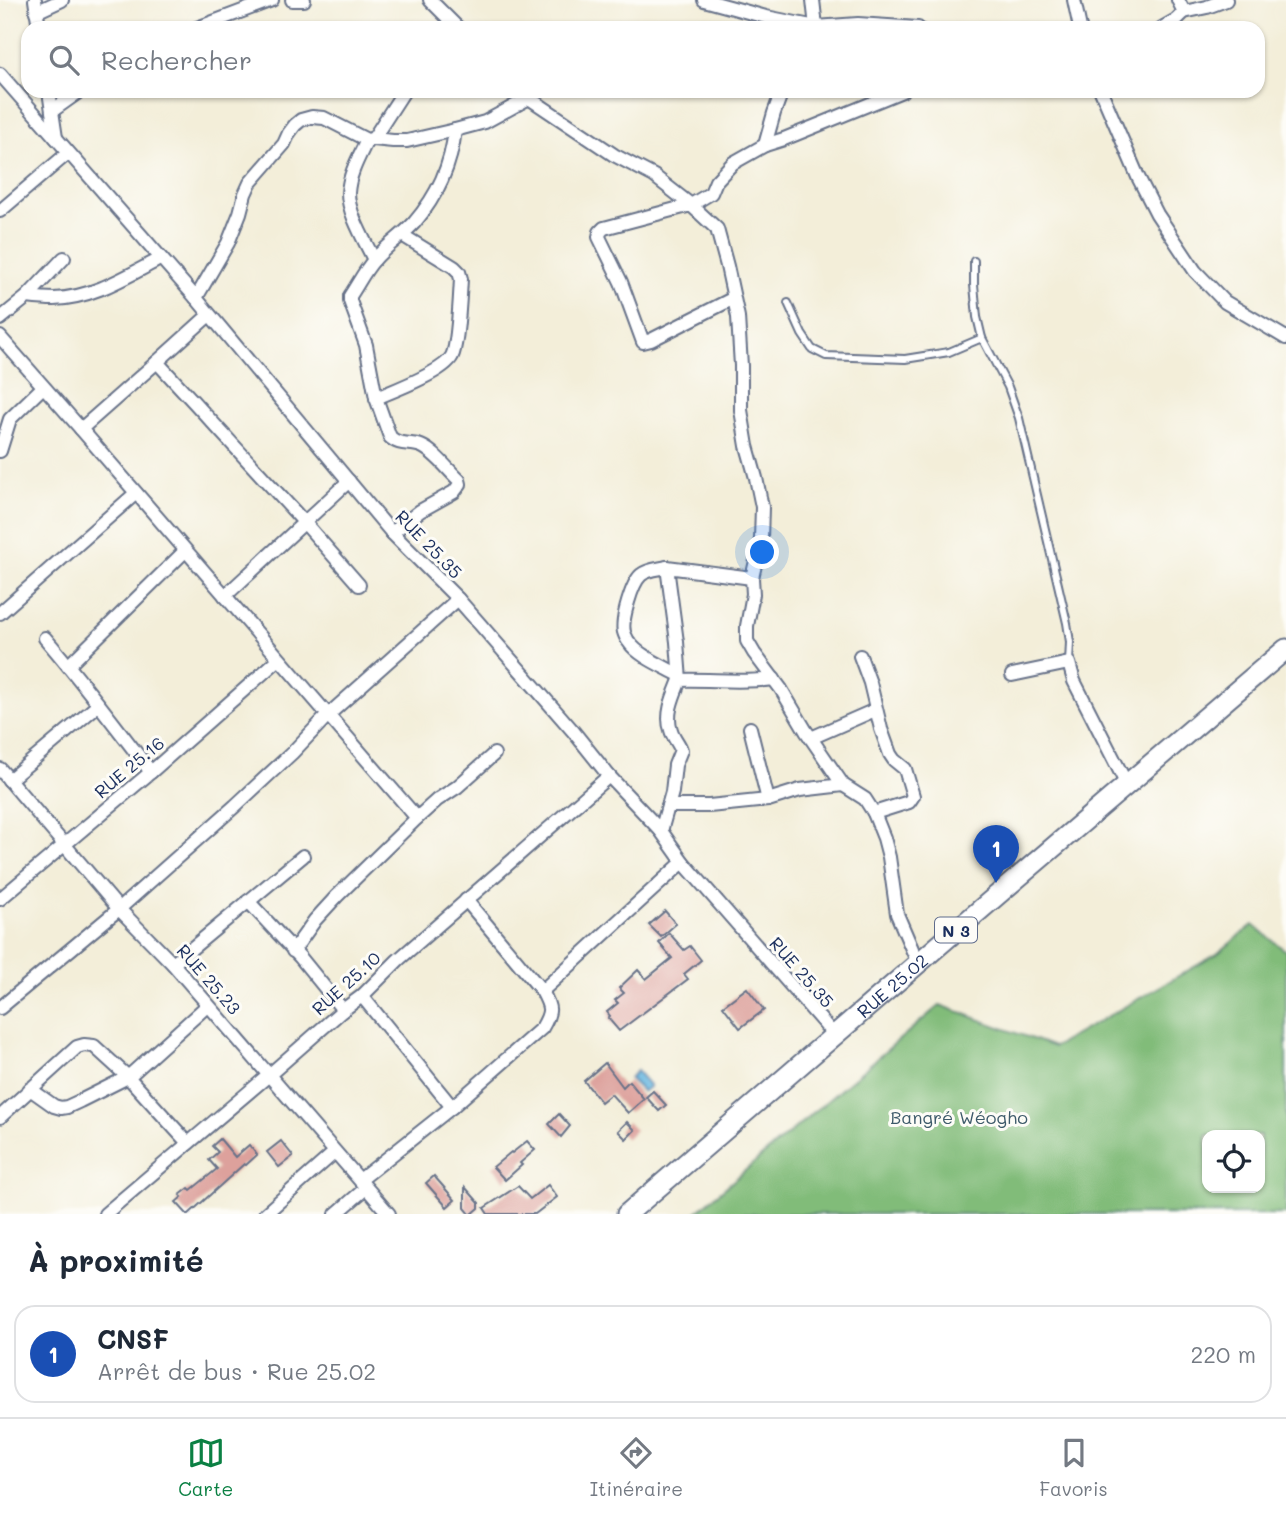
<!DOCTYPE html>
<html lang="fr">
<head>
<meta charset="utf-8">
<style>
  body { margin:0; font-family:Mali,sans-serif; background:#f6f6f7; color:#1f2937 }
  .controls { position:absolute; right:21px; bottom:21px; display:grid; overflow:hidden; border-radius:14px; box-shadow:0 2px 5px #0004 }
  .controls button { width:63px; height:63px; display:grid; place-items:center; padding:0; border:0; border-bottom:2px solid #e0e1e3; background:#fff; color:#1f2937; font:35px sans-serif }
  .you { position:absolute; left:763px; top:553px; width:24px; height:24px; margin:-18px; border:5px solid #fff; border-radius:50%; background:#1a73e8; box-shadow:0 0 0 10px #1a73e833 }
  .badge { display:grid; place-items:center; width:46px; height:46px; border-radius:50%; background:#0b8043; color:#fff; font-size:23px; font-weight:700 }
  .pin { position:absolute; translate:-50% -58px; filter:drop-shadow(0 2px 4px #0008) }
  .pin::after { content:''; position:absolute; top:37px; width:24px; height:21px; background:inherit; clip-path:polygon(0 0,100% 0,50% 100%) }
  .list { margin:0; padding:0; list-style:none }
  h2 { display:flex; justify-content:space-between; align-items:center; height:91px; margin:0; padding:0 28px; font-size:30px }
  h2 small { font-size:23px; font-weight:400; color:#747a83 }
  .list li { display:grid; grid-template-columns:46px 1fr auto; gap:21px; align-items:center; box-sizing:border-box; height:98px; margin:0 14px 14px; padding:0 14px; border:2px solid #e0e1e3; border-radius:21px }
  .list b { display:block; font-size:26px; white-space:nowrap }
  .list p { margin:0; font-size:23px; white-space:nowrap; color:#747a83 }
  .list em { font-size:23px; font-style:normal; color:#747a83 }
  .icon { flex:none; width:38px; height:38px; fill:none; stroke:currentColor; stroke-width:2; stroke-linecap:round; stroke-linejoin:round }
  .map { position:relative; flex:none; width:1286px; height:1214px; overflow:hidden }
  .search { position:absolute; background:#fff; box-shadow:0 2px 5px #0004; left:21px; right:21px; top:21px; height:77px; display:flex; align-items:center; gap:18px; box-sizing:border-box; padding:0 24px; border-radius:21px; color:#747a83; font-size:26px }
  .sheet { height:203px; background:#fff }
  nav { display:flex; justify-content:space-around; align-items:center; box-sizing:border-box; height:98px; border-top:2px solid #e0e1e3; background:#fff; font-size:19px; color:#747a83 }
  nav a { display:grid; justify-items:center; gap:4px }
  nav .on { color:#0b8043 }
  .map>svg:first-child { display:block }
  .forest { fill:#81bc79; stroke:#4e766c; stroke-width:2; fill-rule:evenodd }
  .water { fill:#65b5df; stroke:#40729e; stroke-width:2 }
  .building { fill:#dda19c }
  .lines { fill:none; stroke-linecap:round; stroke-linejoin:round }
  .lane-casing { stroke:#677289; stroke-width:10 }
  .street-casing { stroke:#677289; stroke-width:16 }
  .primary-casing { stroke:#677289; stroke-width:23 }
  .lane { stroke:#fff; stroke-width:6 }
  .street { stroke:#fff; stroke-width:12 }
  .primary { stroke:#fff; stroke-width:19 }
  .labels { text-anchor:middle; dominant-baseline:central; stroke-width:6; stroke-linejoin:round; paint-order:stroke }
  .shield { fill:#fdfcf7; stroke:#5f6c8c; stroke-width:2 }
  .shield-label { font-size:16px; font-weight:bold; fill:#1b2f5e }
  .street-label { font-size:18px; fill:#1b2f5e; stroke:#fdfcf7 }
  .park-label { font-size:18px; fill:#3d5a6a; stroke:#fdfcf7 }
</style>
</head>
<body>
<div class="map">
<svg width="1286" height="1214" viewBox="0 0 1286 1214">
  <rect width="100%" height="100%" fill="#fdfcf7"/>
  <filter id="ink" filterUnits="userSpaceOnUse"><feTurbulence type="fractalNoise" baseFrequency=".0143" numOctaves="2"/><feDisplacementMap in="SourceGraphic" scale="14" xChannelSelector="R" yChannelSelector="G"/><feConvolveMatrix kernelMatrix="1 2 1 2 8 2 1 2 1" color-interpolation-filters="sRGB"/></filter>
  <filter id="wash" filterUnits="userSpaceOnUse"><feTurbulence type="fractalNoise" baseFrequency=".00686" numOctaves="4" result="noise"/><feDisplacementMap in="SourceGraphic" scale="28" xChannelSelector="R" yChannelSelector="G"/><feGaussianBlur stdDeviation="1.57" result="paint"/><feColorMatrix in="noise" values="0 0 0 0 0 0 0 0 0 0 0 0 0 0 0 0 0 1.4 0 .05"/><feComposite in="paint" operator="in"/></filter>
  <g filter="url(#wash)">
    <rect width="100%" height="100%" fill="#f3eed9"/>
    <path class="forest" d="M1253,925L1286,951V1214H694L940,1005L1054,1047L1217,954ZM1207,1135H1260V1188H1207Z"/>
    <polygon class="water" points="637,1071 650,1086 643,1092 629,1078"/>
    <g id="blocks">
      <g class="building">
        <polygon points="665,911 676,924 661,937 649,925"/>
        <polygon points="669,933 684,950 690,946 701,960 684,974 688,979 619,1031 608,1018 610,1016 607,1012 618,1003 615,1000 624,993 619,988 638,970 646,979 672,958 659,943"/>
        <polygon points="747,988 764,1010 740,1028 723,1006"/>
        <polygon points="605,1063 623,1087 629,1081 644,1099 628,1113 611,1094 601,1102 584,1081"/>
        <polygon points="653,1091 666,1105 659,1111 646,1097"/>
        <polygon points="559,1114 570,1126 561,1137 549,1124"/>
        <polygon points="627,1122 635,1130 626,1139 618,1131"/>
        <polygon points="220,1139 235,1157 249,1145 257,1155 246,1165 244,1164 189,1214 187,1214 176,1202 182,1197 180,1195 189,1188 191,1190 217,1169 209,1160 218,1152 212,1146"/>
        <polygon points="281,1141 293,1156 279,1167 267,1152"/>
        <polygon points="527,1141 535,1150 520,1163 522,1165 505,1180 493,1167 511,1152 512,1153"/>
        <polygon points="434,1176 455,1200 447,1207 426,1183"/>
        <polygon points="548,1185 557,1197 535,1214 488,1214 484,1208 518,1186 530,1199"/>
        <polygon points="465,1187 479,1203 479,1208 472,1214 470,1214 465,1208"/>
      </g>
    </g>
  </g>
  <g filter="url(#ink)">
    <use href="#blocks" fill-opacity="0" stroke="#677289" stroke-width="2"/>
    <g class="lines">
      <defs>
        <g id="lane">
          <polyline points="974,261 974,285 977,317 982,338 1008,387 1019,418 1067,623 1070,642 1069,663"/>
          <polyline points="788,303 802,334 812,349 826,356 905,359 949,352 982,338"/>
        </g>
        <g id="street">
          <polyline points="35,0 39,28"/>
          <polyline points="292,0 304,0"/>
          <polyline points="430,0 458,28"/>
          <polyline points="704,0 766,17 816,27 858,24 918,28"/>
          <polyline points="813,0 816,27"/>
          <polyline points="1074,0 1080,28"/>
          <polyline points="1178,0 1184,12 1207,7 1226,0"/>
          <polyline points="36,12 62,0"/>
          <polyline points="197,28 272,0"/>
          <polyline points="1162,28 1176,20 1184,12"/>
          <polyline points="0,74 196,298 392,533 458,599 573,731 609,776 661,831 683,862 835,1036"/>
          <polyline points="49,91 56,138"/>
          <polyline points="522,91 529,98 614,155 654,176 691,205 711,193 716,181 733,163 765,145 774,113 782,91"/>
          <polyline points="1101,91 1138,177 1157,214 1195,271 1225,302 1286,338"/>
          <polyline points="52,111 80,91"/>
          <polyline points="373,139 404,91"/>
          <path d="M367,140C359,157 349,174 348,193C348,213 365,241 374,260"/>
          <polyline points="765,145 784,139 902,91"/>
          <polyline points="0,211 68,153"/>
          <path d="M27,297C36,298 45,299 54,299C93,298 127,276 160,259"/>
          <polyline points="196,298 228,243 240,213 245,194 250,183 284,144 289,133 295,125 301,120 312,117 324,118 367,140 373,139 393,141 407,141 455,130 485,122 529,98"/>
          <polyline points="734,298 651,340 643,342 621,282 599,237 600,232 604,228 691,205 717,229 727,266 738,317 741,366 741,410 747,446 756,478 762,507 761,539 752,578 753,594 747,626 747,641 754,653 781,689 806,731 843,785 865,799 874,813 884,838 889,857 897,914 918,963"/>
          <polyline points="0,319 27,297 64,258"/>
          <polyline points="0,337 81,429 417,818"/>
          <polyline points="157,362 304,522 359,585"/>
          <path d="M376,398C393,391 444,372 452,356C458,345 460,295 461,279L459,272L454,267L402,235"/>
          <polyline points="81,429 157,362 209,315"/>
          <polyline points="0,451 10,419 43,387"/>
          <path d="M392,533L420,511L454,492L460,484L459,480C449,471 434,451 421,446C410,442 399,446 390,437L376,398L366,345L350,301V296C358,284 365,270 374,260C386,246 402,236 414,223C438,195 451,166 455,130"/>
          <path d="M667,567C659,569 648,569 641,575C632,583 621,620 624,632C624,633 628,642 629,642C638,656 665,667 679,675"/>
          <polyline points="225,596 349,481"/>
          <polyline points="0,613 136,493"/>
          <path d="M45,638C82,681 116,727 151,772"/>
          <polyline points="860,656 870,683 881,729 890,754 894,760 905,769 913,796 909,802 874,813"/>
          <polyline points="69,665 185,551"/>
          <polyline points="1012,675 1069,663 1074,681 1127,785"/>
          <polyline points="680,680 677,642 667,567 752,578"/>
          <polyline points="750,728 768,800"/>
          <polyline points="811,738 875,710"/>
          <polyline points="0,769 119,909 173,964 389,1214"/>
          <polyline points="9,780 98,705"/>
          <polyline points="668,806 709,806 768,800 800,790 843,785"/>
          <path d="M661,831L672,792L675,765L681,750C679,743 673,738 671,730C665,714 674,695 680,680C711,679 742,683 774,679"/>
          <polyline points="0,899 151,772 279,659"/>
          <polyline points="248,901 300,957 343,1010"/>
          <polyline points="293,951 315,920 337,896 417,818 437,800 457,787 494,754"/>
          <polyline points="173,964 303,856"/>
          <polyline points="542,991 683,862"/>
          <polyline points="362,996 452,1107"/>
          <polyline points="0,1008 119,909 235,806 292,753 328,715 458,599"/>
          <polyline points="30,1089 54,1106 61,1108 67,1107 80,1101 128,1077 208,1005"/>
          <polyline points="0,1117 77,1047 84,1045 94,1046 128,1077 188,1143"/>
          <path d="M360,1180L452,1107L542,1028C552,1011 551,1008 542,991L466,900"/>
          <polyline points="105,1214 269,1075 343,1010 362,996 398,960 609,776"/>
          <polyline points="265,1214 335,1152"/>
          <polyline points="336,1214 366,1188"/>
        </g>
        <g id="primary">
          <path id="s1" d="M627,1214L1002,891L1286,649"/>
        </g>
      </defs>
      <use href="#lane" class="lane-casing"/>
      <use href="#street" class="street-casing"/>
      <use href="#primary" class="primary-casing"/>
      <use href="#lane" class="lane"/>
      <use href="#street" class="street"/>
      <use href="#primary" class="primary"/>
    </g>
  </g>
  <g class="labels">
    <rect class="shield" x="935" y="917.5" width="42" height="25" rx="5"/>
    <g class="shield-label">
      <text x="956" y="930">N 3</text>
    </g>
    <g class="street-label">
      <text transform="translate(429 544) rotate(46)">RUE 25.35</text>
      <text transform="translate(129 767) rotate(-40)">RUE 25.16</text>
      <text transform="translate(802 972) rotate(49)">RUE 25.35</text>
      <text transform="translate(209 979) rotate(49)">RUE 25.23</text>
      <text transform="translate(346 983) rotate(-42)">RUE 25.10</text>
      <text stroke="none"><textPath href="#s1" startOffset="350">RUE 25.02</textPath></text>
    </g>
    <g class="park-label">
      <text x="959" y="1117">Bangré Wéogho</text>
    </g>
  </g>
</svg>
<div class="controls">
<button><svg class="icon" aria-label="locate" viewBox="0 0 24 24"><circle cx="12" cy="12" r="6"/><path d="M12 2v4M12 18v4M2 12h4M18 12h4"/></svg></button>
</div>
<div class="you"></div>
<div class="pin badge" style="left:996px;top:883px;background:#1a4fb4">1</div>
<div class="search"><svg class="icon" aria-label="search" viewBox="0 0 24 24"><circle cx="10" cy="10" r="6"/><path d="M15 15l6 6"/></svg>Rechercher</div>
</div>
<section class="sheet">
<h2>À proximité<small></small></h2>
<ul class="list">
<li><span class="badge" style="background:#1a4fb4">1</span><div><b>CNSF</b><p>Arrêt de bus · Rue 25.02</p></div><em>220 m</em></li>
</ul>
</section>
<nav>
<a class="on"><svg class="icon" aria-label="map" viewBox="0 0 24 24"><path d="M3 6l6-2 6 2 6-2v14l-6 2-6-2-6 2zM9 4v14M15 6v14"/></svg>Carte</a>
<a><svg class="icon" aria-label="directions" viewBox="0 0 24 24"><path d="M12 3l9 9-9 9-9-9zM9 14v-3h6M13 9l2 2-2 2"/></svg>Itinéraire</a>
<a><svg class="icon" aria-label="saved" viewBox="0 0 24 24"><path d="M7 4h10v16l-5-4-5 4z"/></svg>Favoris</a>
</nav>
</body>
</html>
